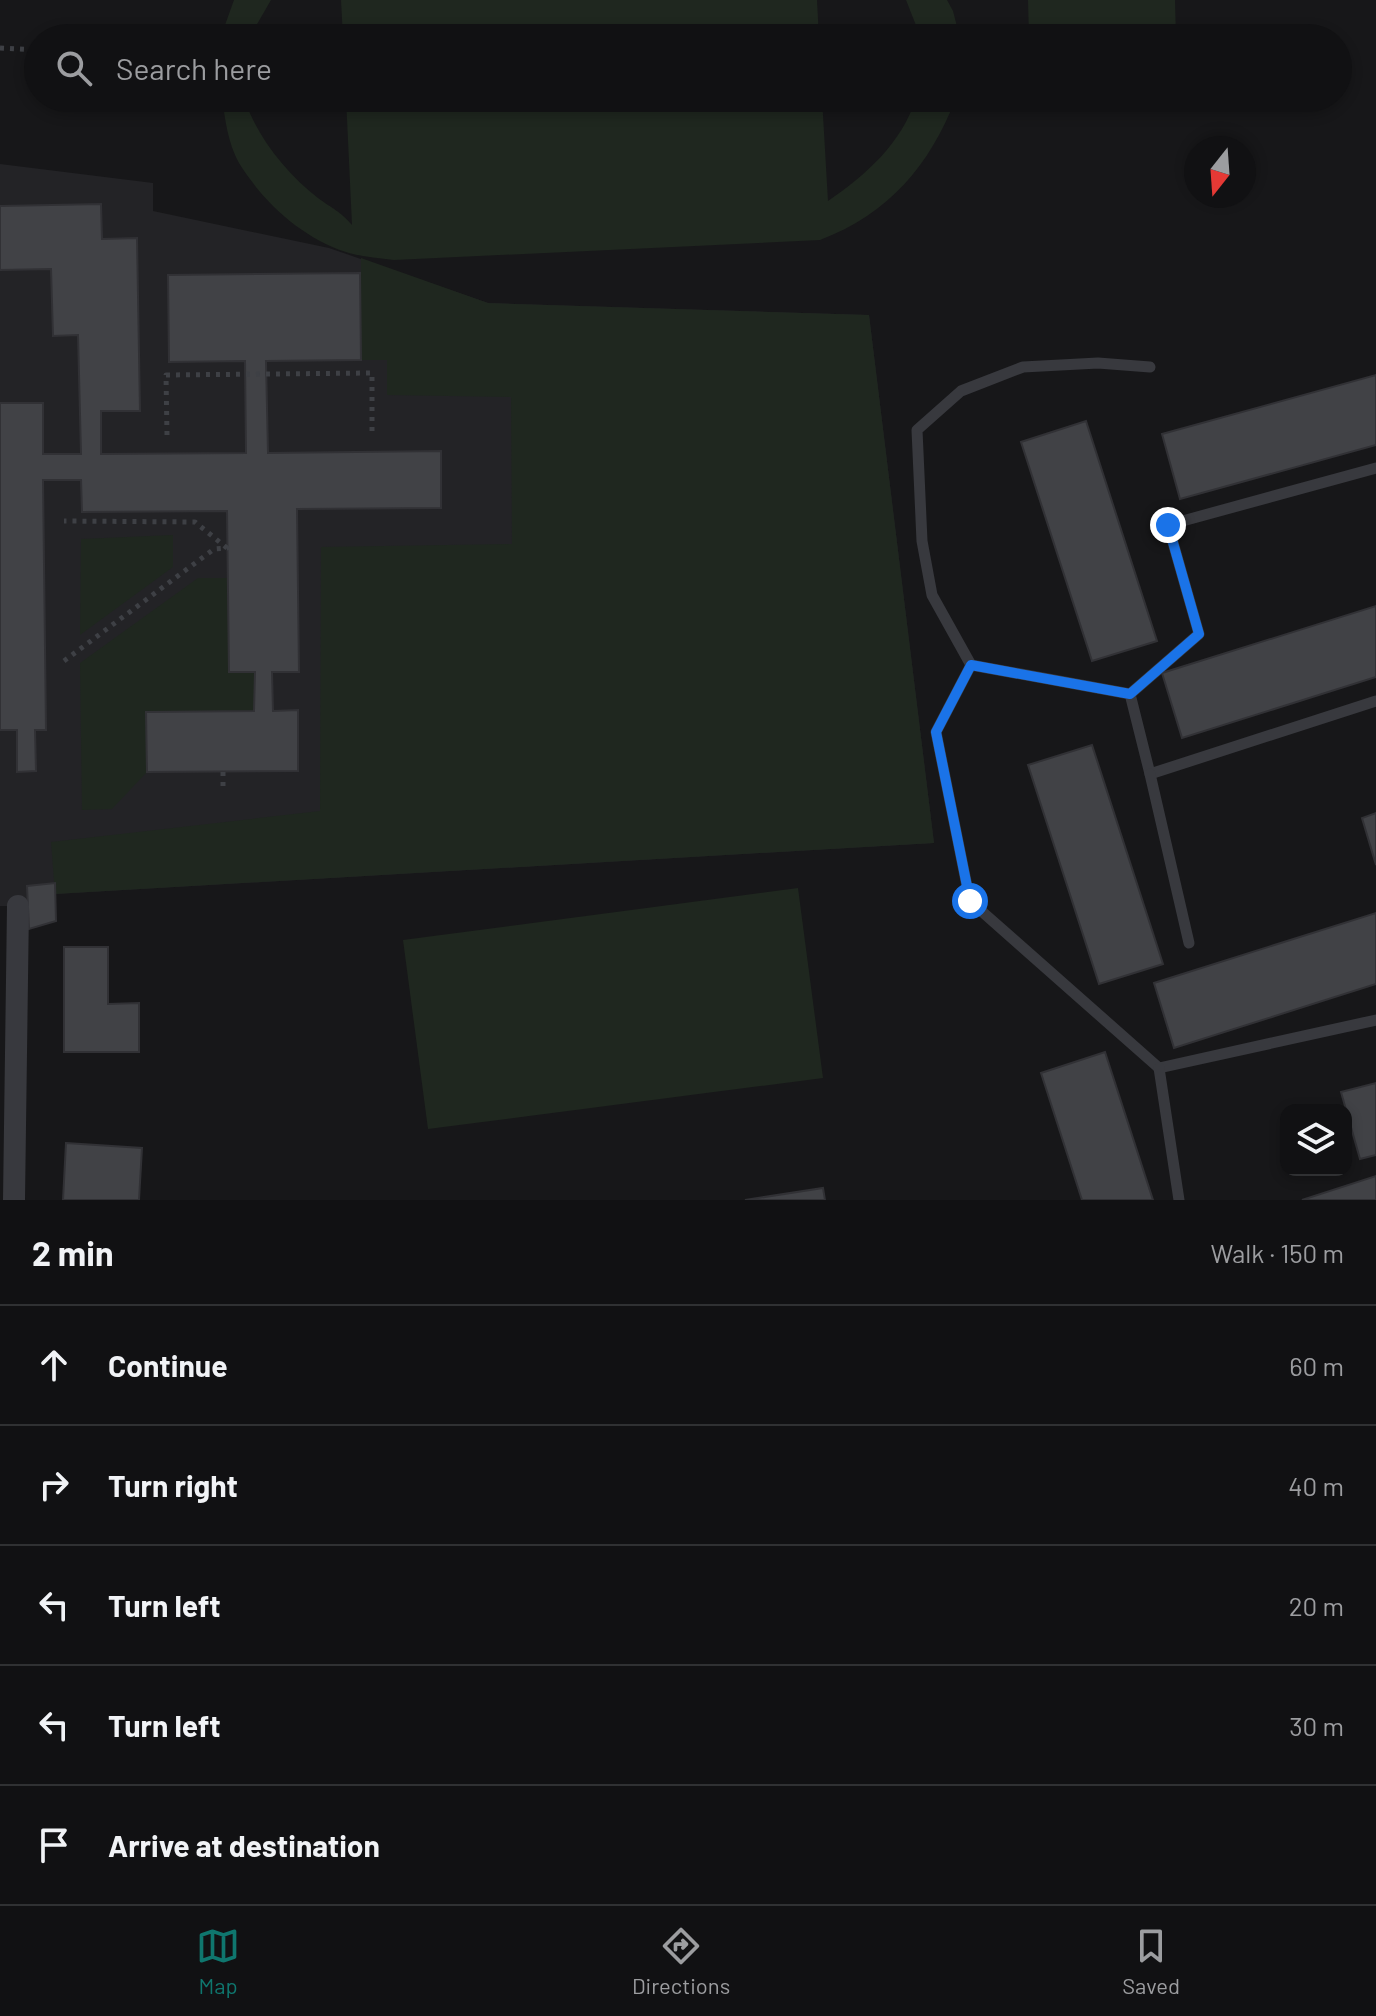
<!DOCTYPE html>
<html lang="en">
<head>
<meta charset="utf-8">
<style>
  body { margin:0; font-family:Barlow,sans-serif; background:#1a1a1c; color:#f1f3f6 }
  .controls { position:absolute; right:24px; bottom:24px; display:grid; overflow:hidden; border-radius:16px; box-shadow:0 4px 12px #0003 }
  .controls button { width:72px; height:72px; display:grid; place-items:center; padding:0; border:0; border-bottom:2px solid #303133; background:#111113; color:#f1f3f6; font:40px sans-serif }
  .compass { position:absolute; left:1184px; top:136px; width:72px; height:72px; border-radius:50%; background:#111113; box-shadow:0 4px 12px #0003; rotate:197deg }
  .stop { position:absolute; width:24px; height:24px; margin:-18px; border:6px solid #1a73e8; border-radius:50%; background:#fff }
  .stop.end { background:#1a73e8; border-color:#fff; box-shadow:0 2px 8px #0008 }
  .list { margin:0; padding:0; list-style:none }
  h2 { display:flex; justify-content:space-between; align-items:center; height:104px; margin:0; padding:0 32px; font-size:34px }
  h2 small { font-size:26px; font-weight:400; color:#9c9da0 }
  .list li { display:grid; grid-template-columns:52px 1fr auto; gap:24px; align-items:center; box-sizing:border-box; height:120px; padding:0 32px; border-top:2px solid #303133 }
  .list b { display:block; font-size:30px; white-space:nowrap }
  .list em { font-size:26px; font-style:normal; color:#9c9da0 }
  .icon { flex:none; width:44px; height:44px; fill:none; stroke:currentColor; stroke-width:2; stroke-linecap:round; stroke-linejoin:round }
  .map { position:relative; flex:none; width:1376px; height:1200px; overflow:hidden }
  .search { position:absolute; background:#111113; box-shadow:0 4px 12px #0003; left:24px; right:24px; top:24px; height:88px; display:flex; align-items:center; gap:20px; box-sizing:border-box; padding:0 28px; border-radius:44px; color:#9c9da0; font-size:30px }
  .sheet { height:704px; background:#111113 }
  nav { display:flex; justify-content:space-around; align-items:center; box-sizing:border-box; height:112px; border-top:2px solid #303133; background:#111113; font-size:22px; color:#9c9da0 }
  nav a { display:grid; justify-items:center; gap:4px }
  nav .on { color:#0f766e }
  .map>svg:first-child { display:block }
  .built { fill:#232326 }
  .green { fill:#1f271f }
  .building { fill:#414246; stroke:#313135; stroke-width:2 }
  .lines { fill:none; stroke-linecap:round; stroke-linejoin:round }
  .path { stroke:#3e4045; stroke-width:5; stroke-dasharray:4 6; stroke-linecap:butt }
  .lane { stroke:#38393e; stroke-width:11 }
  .street { stroke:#38393e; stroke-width:22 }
  .route { stroke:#1a73e8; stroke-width:10 }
</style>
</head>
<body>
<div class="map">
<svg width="1376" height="1200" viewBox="0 0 1376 1200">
  <rect width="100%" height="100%" fill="#171719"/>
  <polygon class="built" points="0,164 153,183 153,211 329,248 488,303 869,315 934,843 55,894 28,906 0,906"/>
  <g class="green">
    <polygon points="234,0 271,0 256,26 252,38 224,38 225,25"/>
    <polygon points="341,0 817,0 819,38 343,38"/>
    <polygon points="906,0 947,0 953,11 960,38 921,38"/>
    <polygon points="1028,0 1175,0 1176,38 1029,38"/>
    <path d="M222,98H244C257,137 286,173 318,198C333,209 340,211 352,225L346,98H822L828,201C866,175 902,143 916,98H956C930,165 889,214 820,240L394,260C378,258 361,257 346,252C301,237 264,203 239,163C228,144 225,119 222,98Z"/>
    <polygon points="361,258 488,303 869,315 934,843 55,894 51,842 320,811 321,547 512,544 511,397 387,395 387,360 361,360"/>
    <polygon points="173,535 173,567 80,635 81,539"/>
    <polygon points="198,578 227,578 229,672 255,672 254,711 146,712 147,772 112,809 82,810 80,663"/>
    <polygon points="798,888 823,1078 428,1129 403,940"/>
  </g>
  <g class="building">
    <polygon points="101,204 102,239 137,238 140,411 101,411 101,454 246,453 245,361 169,362 168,275 360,273 361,360 266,361 268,453 441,451 441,508 297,509 299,672 272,672 273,711 298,710 298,771 147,772 146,712 254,711 255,672 229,672 227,511 82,512 81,480 43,480 46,730 35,730 36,771 17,772 17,730 0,730 0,403 43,403 43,454 81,454 78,335 53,336 51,269 0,270 0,206"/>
    <polygon points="1376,375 1376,445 1180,499 1162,434"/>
    <polygon points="1086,421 1157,641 1092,661 1021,442"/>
    <polygon points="1376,606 1376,677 1182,738 1162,673"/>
    <polygon points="1092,745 1163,964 1099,984 1028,765"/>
    <polygon points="1376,813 1376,865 1362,818"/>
    <polygon points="55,883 56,921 29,929 27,886"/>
    <polygon points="1376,913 1376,984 1174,1048 1154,983"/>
    <polygon points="64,947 108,947 108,1004 139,1003 139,1052 64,1052"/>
    <polygon points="1105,1052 1153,1200 1082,1200 1041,1073"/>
    <polygon points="1376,1083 1376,1155 1360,1159 1341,1092"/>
    <polygon points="66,1143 142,1148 139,1200 63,1200"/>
    <polygon points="1376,1176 1376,1200 1302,1200"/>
    <polygon points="823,1188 825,1200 745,1200"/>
  </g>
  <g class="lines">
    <g class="path">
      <polyline points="0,48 38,50"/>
      <polyline points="167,435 166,375 372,373 372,436"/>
      <polyline points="64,661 214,549 227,548 195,522 64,521"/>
      <polyline points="223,772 223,787"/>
    </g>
    <g class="lane">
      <polyline points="1150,367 1098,363 1023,367 961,391 917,430 922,541 932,595 971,665 1130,694 1199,634 1168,525 1376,468"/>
      <polyline points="971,665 936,732 970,901 1159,1068 1376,1020"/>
      <polyline points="1130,694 1150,774 1376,701"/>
      <polyline points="1150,774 1189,943"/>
      <polyline points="1159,1068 1179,1200"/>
    </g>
    <polyline class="street" points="14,1200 18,906"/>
  </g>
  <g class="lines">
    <polyline class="route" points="970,901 936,732 971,665 1130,694 1199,634 1168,525"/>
  </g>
</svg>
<div class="controls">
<button><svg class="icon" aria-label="layers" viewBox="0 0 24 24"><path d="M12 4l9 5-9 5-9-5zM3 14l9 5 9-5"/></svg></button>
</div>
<svg class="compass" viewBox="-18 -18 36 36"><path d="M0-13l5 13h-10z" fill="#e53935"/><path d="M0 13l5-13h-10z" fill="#9c9da0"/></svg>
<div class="stop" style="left:970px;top:901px"></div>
<div class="stop end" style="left:1168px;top:525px"></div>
<div class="search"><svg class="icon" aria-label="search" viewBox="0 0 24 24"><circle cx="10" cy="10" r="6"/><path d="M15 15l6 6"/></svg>Search here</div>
</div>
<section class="sheet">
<h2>2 min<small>Walk · 150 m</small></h2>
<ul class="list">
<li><svg class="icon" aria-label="ahead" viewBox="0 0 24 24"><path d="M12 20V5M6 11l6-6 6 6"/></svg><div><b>Continue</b></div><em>60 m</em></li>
<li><svg class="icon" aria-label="right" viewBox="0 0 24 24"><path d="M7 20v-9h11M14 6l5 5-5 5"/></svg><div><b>Turn right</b></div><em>40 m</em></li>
<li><svg class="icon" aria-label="left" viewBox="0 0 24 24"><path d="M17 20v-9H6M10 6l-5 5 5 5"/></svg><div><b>Turn left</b></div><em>20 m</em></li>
<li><svg class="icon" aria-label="left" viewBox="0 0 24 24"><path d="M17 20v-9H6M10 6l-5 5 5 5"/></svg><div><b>Turn left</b></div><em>30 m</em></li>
<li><svg class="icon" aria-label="arrive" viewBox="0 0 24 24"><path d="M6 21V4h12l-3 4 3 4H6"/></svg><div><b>Arrive at destination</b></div></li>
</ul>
</section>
<nav>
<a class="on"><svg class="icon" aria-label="map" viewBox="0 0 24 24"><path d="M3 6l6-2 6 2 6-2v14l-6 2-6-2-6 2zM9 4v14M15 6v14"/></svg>Map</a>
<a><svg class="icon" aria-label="directions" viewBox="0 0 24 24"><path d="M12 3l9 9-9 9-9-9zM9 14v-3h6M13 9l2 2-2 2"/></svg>Directions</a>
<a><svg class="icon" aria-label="saved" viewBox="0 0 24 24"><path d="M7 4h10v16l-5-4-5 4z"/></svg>Saved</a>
</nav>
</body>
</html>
